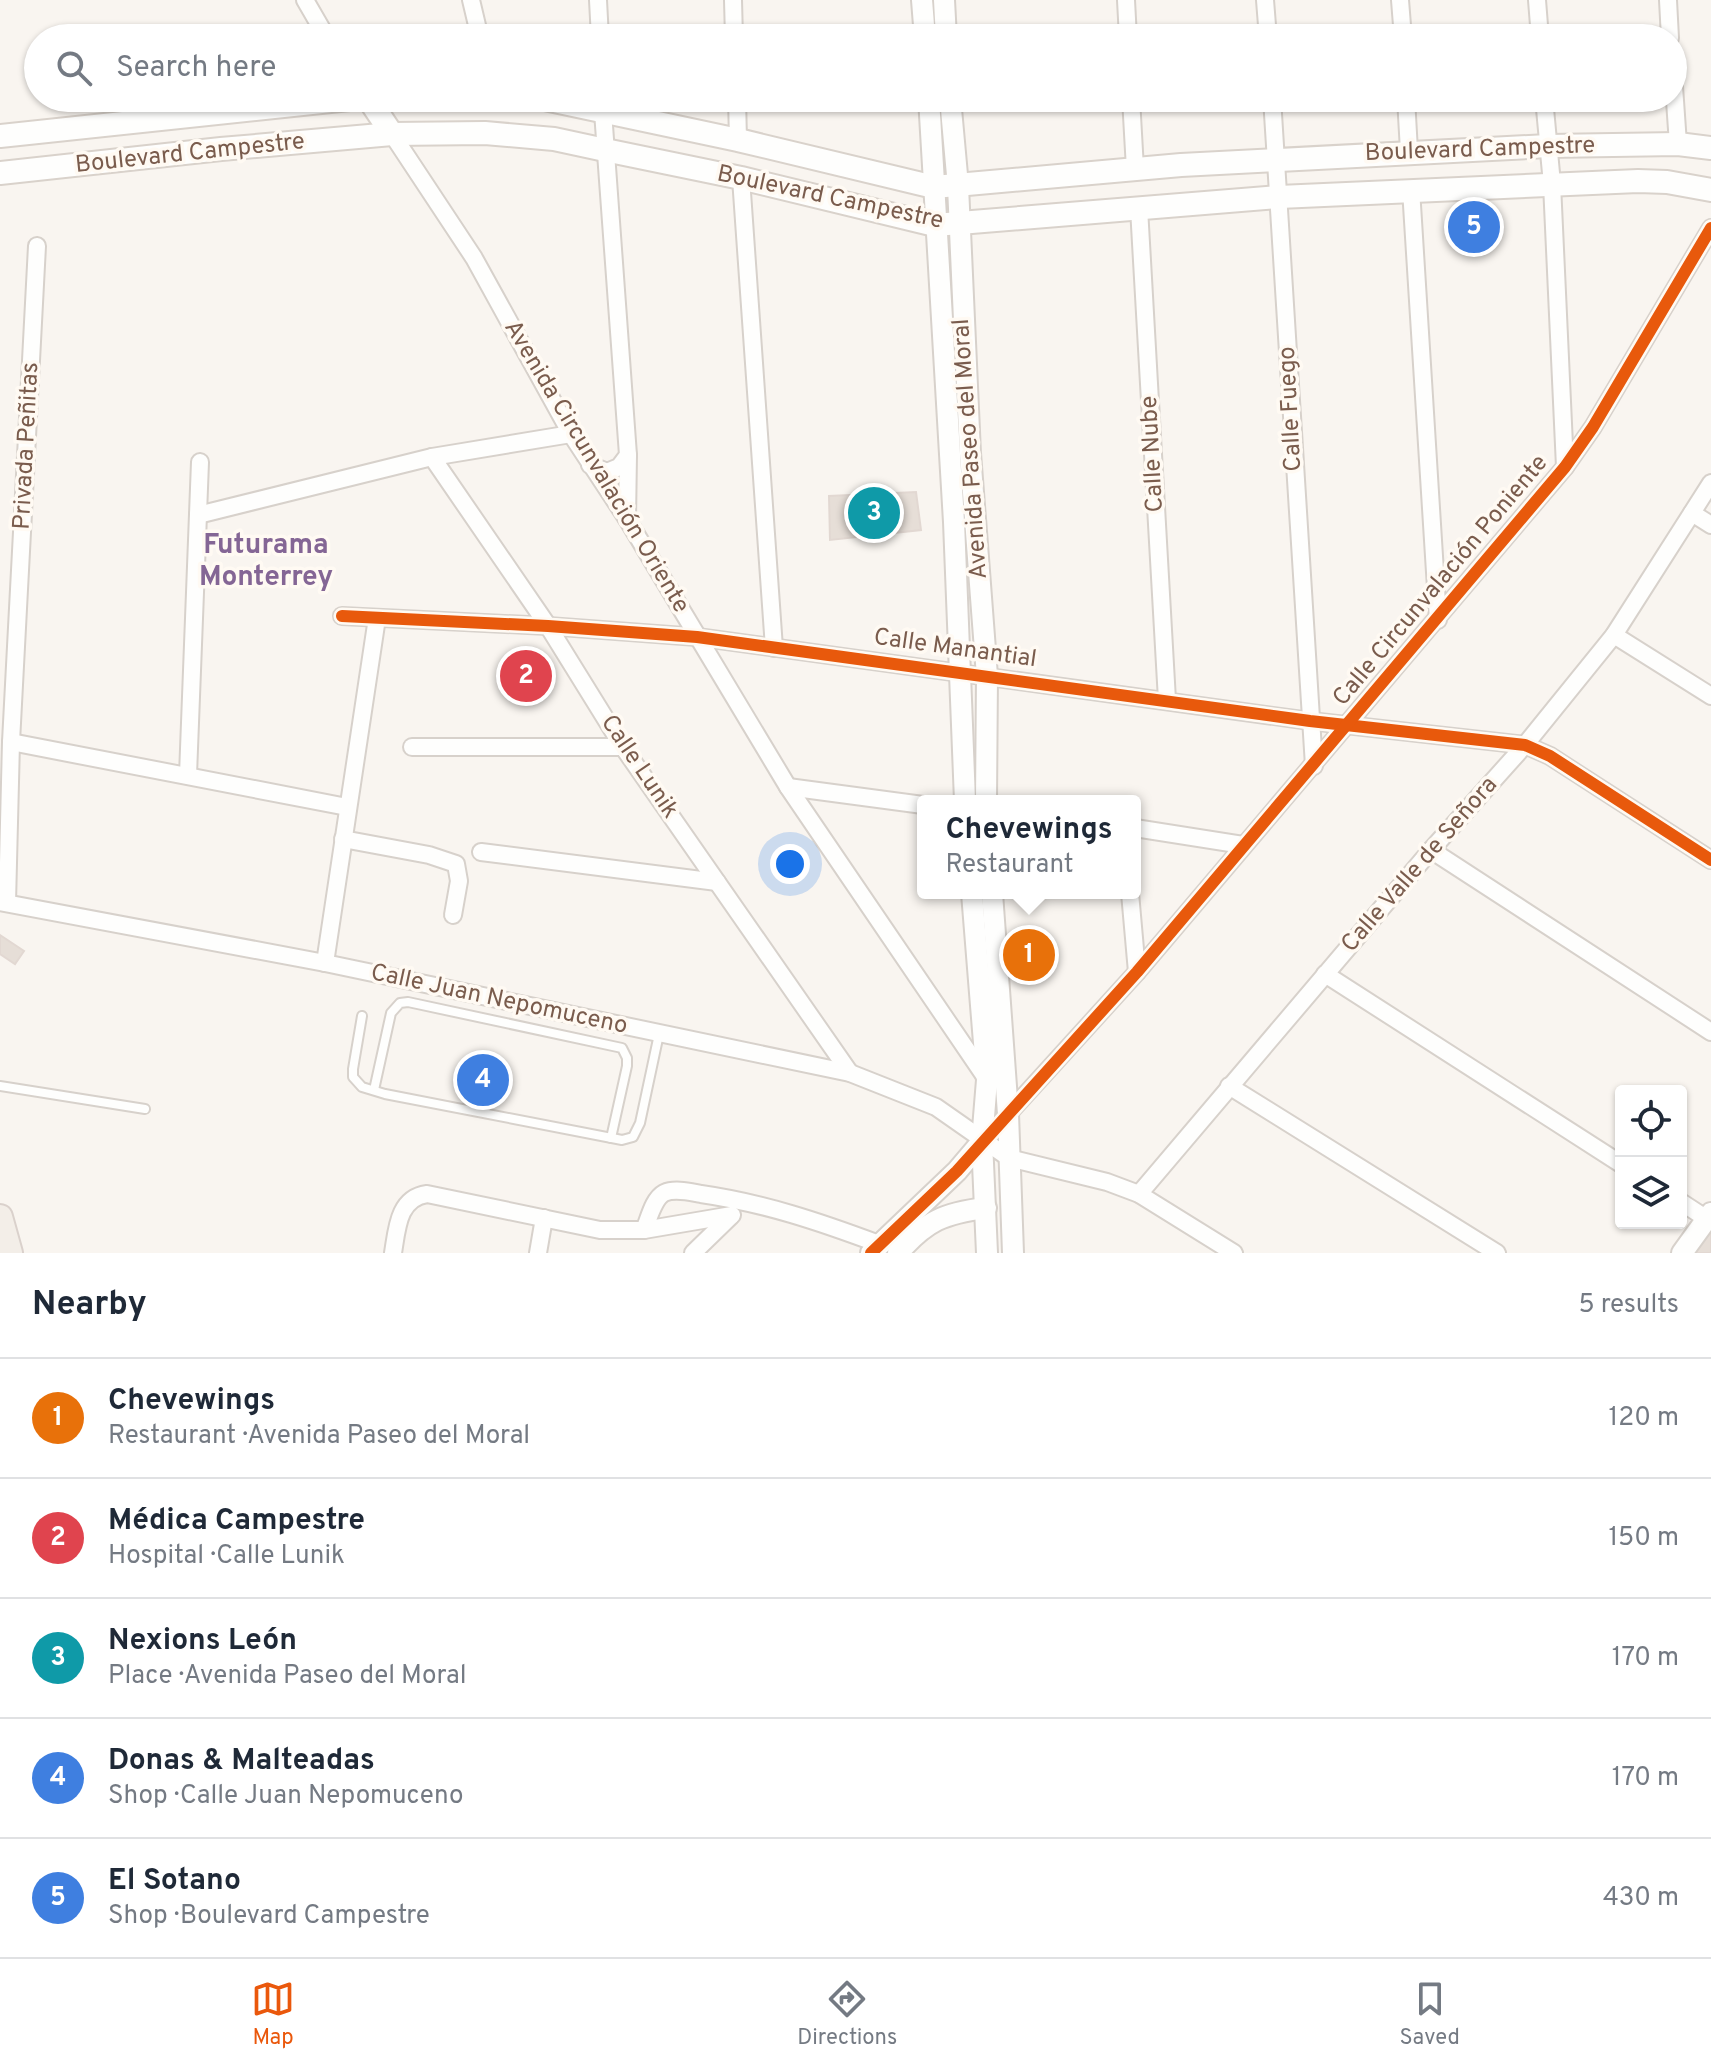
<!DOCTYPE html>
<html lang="en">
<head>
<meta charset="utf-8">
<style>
  body { margin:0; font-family:Overpass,sans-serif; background:#f6f6f7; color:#1f2937 }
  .controls { position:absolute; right:24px; bottom:24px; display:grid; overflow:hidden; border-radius:8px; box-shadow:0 2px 6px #0004 }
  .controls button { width:72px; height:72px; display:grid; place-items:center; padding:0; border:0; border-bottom:2px solid #e0e1e3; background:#fff; color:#1f2937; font:40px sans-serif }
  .you { position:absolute; left:790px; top:864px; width:28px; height:28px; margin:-20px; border:6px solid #fff; border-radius:50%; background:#1a73e8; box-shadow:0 0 0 12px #1a73e833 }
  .badge { display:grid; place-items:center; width:52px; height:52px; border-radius:50%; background:#ea580c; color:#fff; font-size:26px; font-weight:700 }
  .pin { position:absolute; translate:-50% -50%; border:4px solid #fff; box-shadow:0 2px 8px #0006 }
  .popup { position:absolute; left:917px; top:795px; width:224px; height:104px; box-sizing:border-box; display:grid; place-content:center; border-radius:8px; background:#fff; filter:drop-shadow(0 2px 6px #0005); font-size:26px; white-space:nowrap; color:#747a83 }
  .popup b { font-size:30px; color:#1f2937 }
  .popup::after { content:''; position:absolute; left:50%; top:100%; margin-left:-16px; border:16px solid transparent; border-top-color:#fff }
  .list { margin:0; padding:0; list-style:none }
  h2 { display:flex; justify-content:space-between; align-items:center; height:104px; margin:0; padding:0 32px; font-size:34px }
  h2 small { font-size:26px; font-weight:400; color:#747a83 }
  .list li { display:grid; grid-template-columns:52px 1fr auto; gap:24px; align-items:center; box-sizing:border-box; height:120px; padding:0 32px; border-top:2px solid #e0e1e3 }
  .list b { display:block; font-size:30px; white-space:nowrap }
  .list p { margin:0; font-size:26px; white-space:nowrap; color:#747a83 }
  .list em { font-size:26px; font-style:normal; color:#747a83 }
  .icon { flex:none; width:44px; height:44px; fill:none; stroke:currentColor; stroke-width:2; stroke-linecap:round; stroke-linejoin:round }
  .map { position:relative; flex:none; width:1711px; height:1253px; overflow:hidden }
  .search { position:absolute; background:#fff; box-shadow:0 2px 6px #0004; left:24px; right:24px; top:24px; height:88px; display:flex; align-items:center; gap:20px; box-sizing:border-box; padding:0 28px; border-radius:44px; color:#747a83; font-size:30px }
  .sheet { height:704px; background:#fff }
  nav { display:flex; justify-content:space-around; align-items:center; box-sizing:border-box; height:112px; border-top:2px solid #e0e1e3; background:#fff; font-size:22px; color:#747a83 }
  nav a { display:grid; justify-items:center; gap:4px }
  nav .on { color:#ea580c }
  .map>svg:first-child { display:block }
  .building { fill:#e6ded7; stroke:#e2d8d2; stroke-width:2 }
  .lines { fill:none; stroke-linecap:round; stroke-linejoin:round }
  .service-casing { stroke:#d7d1cb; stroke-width:12 }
  .minor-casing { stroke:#d7d1cb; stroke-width:20 }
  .tertiary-casing { stroke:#d7d1cb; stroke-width:24 }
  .secondary-casing { stroke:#d9d2cb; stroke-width:26 }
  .primary-casing { stroke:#dad1cc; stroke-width:28 }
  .service { stroke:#fefefd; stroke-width:8 }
  .minor { stroke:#fefefd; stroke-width:16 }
  .tertiary { stroke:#fefefd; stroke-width:20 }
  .secondary { stroke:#fefefd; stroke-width:22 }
  .primary { stroke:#f3eee8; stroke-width:24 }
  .cycleway-casing { stroke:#fffaf3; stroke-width:17 }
  .cycleway { stroke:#e8590c; stroke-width:12 }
  .labels { text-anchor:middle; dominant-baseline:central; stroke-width:7; stroke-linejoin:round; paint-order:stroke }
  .street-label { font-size:24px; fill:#7a5c4d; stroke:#fffaf3 }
  .quarter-label { font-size:28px; font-weight:bold; fill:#846695; stroke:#fffaf3 }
</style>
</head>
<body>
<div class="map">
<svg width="1711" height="1253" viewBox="0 0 1711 1253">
  <rect width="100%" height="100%" fill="#f9f5f0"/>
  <g class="building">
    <polygon points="916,492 921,530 830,540 829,496"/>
    <polygon points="0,935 24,951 15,964 0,954"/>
    <polygon points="1711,1227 1711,1253 1692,1253"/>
  </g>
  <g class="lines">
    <defs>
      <g id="service">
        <polyline points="362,1016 353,1069 353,1077 362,1087 385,1094 622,1140 633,1137 640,1123 659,1034"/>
        <polyline points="0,1086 145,1109"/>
        <polyline points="374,1090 391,1013 400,1003 408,1002 622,1048 627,1058 627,1066 611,1138"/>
      </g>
      <g id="minor">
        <polyline points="305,0 327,38"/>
        <polyline points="471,0 480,38"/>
        <polyline points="598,0 600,38"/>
        <polyline points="733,0 734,38"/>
        <polyline points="1126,0 1128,38"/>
        <polyline points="1265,0 1268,38"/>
        <polyline points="1400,0 1403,38"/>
        <polyline points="1537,0 1540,38"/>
        <polyline points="1668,0 1670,38"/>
        <polyline points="1673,72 1678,144"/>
        <polyline points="737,98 738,140"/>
        <polyline points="1131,98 1135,169"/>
        <polyline points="1272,98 1314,766"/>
        <polyline points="1406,98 1409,151"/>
        <polyline points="1544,98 1552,184 1565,467"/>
        <polyline points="392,134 474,258 571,434 627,519 788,787 986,1078"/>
        <polyline points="741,178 774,648"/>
        <polyline points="1411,189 1438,620"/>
        <polyline points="1139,208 1167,700"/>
        <polyline points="432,457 548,626 623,747 850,1073"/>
        <polyline points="590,465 607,472 619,467 628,455 602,98"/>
        <polyline points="1692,513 1711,525"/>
        <polyline points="198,515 432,457 571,434"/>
        <polyline points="627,519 628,455"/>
        <polyline points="342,616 548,626 697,637 1310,721 1525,745 1550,756 1711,860"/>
        <polyline points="1614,635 1711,696"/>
        <polyline points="11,742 347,807"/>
        <polyline points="412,747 623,747"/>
        <polyline points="188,775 200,462"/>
        <polyline points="788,787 923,805"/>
        <polyline points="1135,828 1243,845"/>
        <polyline points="343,839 429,855 456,864 459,881 453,915"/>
        <polyline points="1431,850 1711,1032"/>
        <polyline points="481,852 717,882"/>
        <polyline points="1130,893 1137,972"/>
        <polyline points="0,902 325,963 850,1073 936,1107 1009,1158 1107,1182 1139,1194 1234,1253"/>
        <polyline points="7,903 11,742 37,246"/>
        <polyline points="325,963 377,618"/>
        <polyline points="1325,974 1621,1164"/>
        <polyline points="1229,1086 1497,1253"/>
        <polyline points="1008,1114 1137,972 1565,467 1593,427 1711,228"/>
        <polyline points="1139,1194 1431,850 1525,745 1614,635 1711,483"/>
        <polyline points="1681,1202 1707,1219"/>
        <path d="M644,1230C649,1219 653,1199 664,1193C675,1188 690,1192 701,1194C764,1203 820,1222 879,1244"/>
        <path d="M393,1253C397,1229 398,1198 427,1194L600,1230H644L732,1215"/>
        <polyline points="538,1253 544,1218"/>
        <polyline points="693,1253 731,1216"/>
      </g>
      <g id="tertiary">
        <polyline points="922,0 925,38"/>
        <polyline points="944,0 946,38"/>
        <polyline points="929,98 954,522 965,801"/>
        <polyline points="950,98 958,186 970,453 987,676 986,801"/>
        <polyline points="972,893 987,1080 982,1141 987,1253"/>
        <polyline points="992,893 1008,1114 1013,1253"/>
        <polyline points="871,1253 957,1171 985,1138"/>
        <path d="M898,1253C926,1221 944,1213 986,1208"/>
        <polyline points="1682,1253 1711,1213"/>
      </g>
      <g id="secondary">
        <polyline points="368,98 392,134"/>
        <polyline points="540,98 738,140 934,187 1181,165 1548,146 1678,144 1711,148"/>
        <polyline points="0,136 359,98"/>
        <polyline points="0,173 221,149 392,134 485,133 554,139 605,150 741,178 935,225 1279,197 1638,181 1667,182 1711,190"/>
      </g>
      <polyline id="primary" points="0,1217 10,1253"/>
    </defs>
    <use href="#service" class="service-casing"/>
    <use href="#minor" class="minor-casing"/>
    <use href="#tertiary" class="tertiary-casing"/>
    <use href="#secondary" class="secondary-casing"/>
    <use href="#primary" class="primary-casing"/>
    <use href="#service" class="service"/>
    <use href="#minor" class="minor"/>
    <use href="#tertiary" class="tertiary"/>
    <use href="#secondary" class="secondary"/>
    <use href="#primary" class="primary"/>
    <defs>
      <g id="cycleway">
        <polyline points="342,616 548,626 697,637 1310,721 1525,745 1550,756 1711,860"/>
        <polyline points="871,1253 957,1171 1137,972 1565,467 1593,427 1711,228"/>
      </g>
    </defs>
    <use href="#cycleway" class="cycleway-casing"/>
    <use href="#cycleway" class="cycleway"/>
  </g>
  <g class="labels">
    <g class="street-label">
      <text transform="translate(1480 150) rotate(-2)">Boulevard Campestre</text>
      <text transform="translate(190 154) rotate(-6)">Boulevard Campestre</text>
      <text transform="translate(830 198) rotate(12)">Boulevard Campestre</text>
      <text transform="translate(1291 409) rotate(-93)">Calle Fuego</text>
      <text transform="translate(27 446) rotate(-87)">Privada Peñitas</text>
      <text transform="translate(971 449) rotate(-94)">Avenida Paseo del Moral</text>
      <text transform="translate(1153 454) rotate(-93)">Calle Nube</text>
      <text transform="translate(596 467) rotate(59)">Avenida Circunvalación Oriente</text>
      <text transform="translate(1441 581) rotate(-50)">Calle Circunvalación Poniente</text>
      <text transform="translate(955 649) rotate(8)">Calle Manantial</text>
      <text transform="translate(639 767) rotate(56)">Calle Lunik</text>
      <text transform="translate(1420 865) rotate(-49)">Calle Valle de Señora</text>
      <text transform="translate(499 1000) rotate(12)">Calle Juan Nepomuceno</text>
    </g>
    <g class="quarter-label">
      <text x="266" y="546">Futurama<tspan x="266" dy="32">Monterrey</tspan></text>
    </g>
  </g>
</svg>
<div class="controls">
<button><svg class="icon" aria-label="locate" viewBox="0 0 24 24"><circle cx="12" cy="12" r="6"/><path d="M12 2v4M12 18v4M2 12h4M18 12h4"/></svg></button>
<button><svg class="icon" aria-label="layers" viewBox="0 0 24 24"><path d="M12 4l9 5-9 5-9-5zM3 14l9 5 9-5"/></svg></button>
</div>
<div class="you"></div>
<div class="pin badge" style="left:1029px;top:955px;background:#e8710a">1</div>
<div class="popup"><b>Chevewings</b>Restaurant</div>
<div class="pin badge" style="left:526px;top:676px;background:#e0444e">2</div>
<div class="pin badge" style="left:874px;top:513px;background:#0f9aa8">3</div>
<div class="pin badge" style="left:483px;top:1080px;background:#3f7fe0">4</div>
<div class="pin badge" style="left:1474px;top:227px;background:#3f7fe0">5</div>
<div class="search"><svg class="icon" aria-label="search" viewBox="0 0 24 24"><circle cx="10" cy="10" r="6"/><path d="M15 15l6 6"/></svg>Search here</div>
</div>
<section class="sheet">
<h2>Nearby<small>5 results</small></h2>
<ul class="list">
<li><span class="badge" style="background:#e8710a">1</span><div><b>Chevewings</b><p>Restaurant · Avenida Paseo del Moral</p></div><em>120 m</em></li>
<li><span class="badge" style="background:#e0444e">2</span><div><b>Médica Campestre</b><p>Hospital · Calle Lunik</p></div><em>150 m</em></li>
<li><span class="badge" style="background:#0f9aa8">3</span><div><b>Nexions León</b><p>Place · Avenida Paseo del Moral</p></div><em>170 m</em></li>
<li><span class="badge" style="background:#3f7fe0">4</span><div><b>Donas &amp; Malteadas</b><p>Shop · Calle Juan Nepomuceno</p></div><em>170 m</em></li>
<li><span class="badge" style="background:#3f7fe0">5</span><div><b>El Sotano</b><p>Shop · Boulevard Campestre</p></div><em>430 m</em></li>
</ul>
</section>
<nav>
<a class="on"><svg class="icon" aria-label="map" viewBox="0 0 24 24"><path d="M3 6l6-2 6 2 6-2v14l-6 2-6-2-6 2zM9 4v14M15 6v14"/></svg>Map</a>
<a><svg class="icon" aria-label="directions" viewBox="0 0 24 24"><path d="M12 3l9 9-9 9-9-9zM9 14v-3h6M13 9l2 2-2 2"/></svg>Directions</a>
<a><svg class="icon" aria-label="saved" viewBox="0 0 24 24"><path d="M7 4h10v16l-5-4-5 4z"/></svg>Saved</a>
</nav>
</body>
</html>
